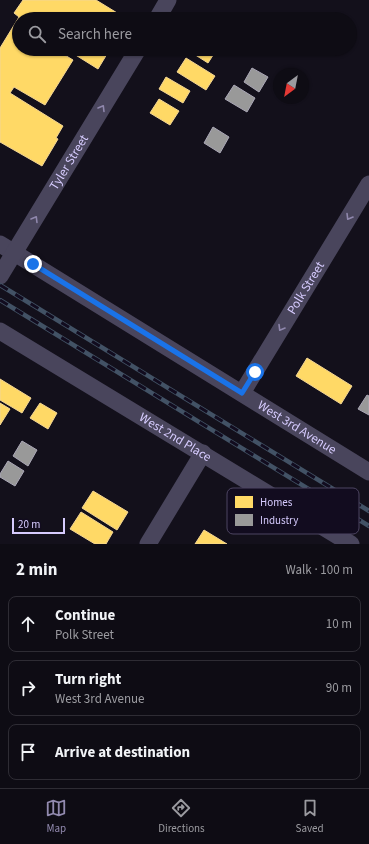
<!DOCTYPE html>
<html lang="en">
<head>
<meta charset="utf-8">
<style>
  body { margin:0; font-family:"Source Sans 3",sans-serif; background:#1c1a22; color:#f1f3f6 }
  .compass { position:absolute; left:273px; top:68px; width:36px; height:36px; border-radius:50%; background:#0e0c14; box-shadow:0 1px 3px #0004; rotate:212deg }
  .scale { position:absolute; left:12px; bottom:10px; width:53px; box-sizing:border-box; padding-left:4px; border:2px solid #d6cbfe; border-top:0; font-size:11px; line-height:14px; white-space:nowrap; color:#d6cbfe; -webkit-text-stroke:3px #120c1f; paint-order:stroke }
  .stop { position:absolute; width:12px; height:12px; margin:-9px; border:3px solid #1a73e8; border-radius:50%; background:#fff }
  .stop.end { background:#1a73e8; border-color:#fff; box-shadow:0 1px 4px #0008 }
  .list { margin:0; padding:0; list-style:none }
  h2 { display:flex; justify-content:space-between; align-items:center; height:52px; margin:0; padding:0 16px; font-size:17px }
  h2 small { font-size:13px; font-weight:400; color:#9b9ba0 }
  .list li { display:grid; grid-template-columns:26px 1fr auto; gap:12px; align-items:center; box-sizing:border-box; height:56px; margin:0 8px 8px; padding:0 8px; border:1px solid #2e2c34; border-radius:8px }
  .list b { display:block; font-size:15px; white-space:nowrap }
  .list p { margin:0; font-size:13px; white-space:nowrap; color:#9b9ba0 }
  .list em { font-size:13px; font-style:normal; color:#9b9ba0 }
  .icon { flex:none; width:22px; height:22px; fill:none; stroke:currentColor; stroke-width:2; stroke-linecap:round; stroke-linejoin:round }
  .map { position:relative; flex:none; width:369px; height:544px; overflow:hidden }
  .search { position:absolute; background:#0e0c14; box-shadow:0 1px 3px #0004; left:12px; right:12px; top:12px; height:44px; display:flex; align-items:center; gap:10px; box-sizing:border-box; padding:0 14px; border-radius:22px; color:#9b9ba0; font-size:15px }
  .sheet { height:244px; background:#0e0c14 }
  nav { display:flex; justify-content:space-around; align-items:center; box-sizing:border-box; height:56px; border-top:1px solid #2e2c34; background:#0e0c14; font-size:11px; color:#9b9ba0 }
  nav a { display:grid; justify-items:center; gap:2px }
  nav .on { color:#928aaf }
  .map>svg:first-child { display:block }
  .homes { fill:#ffd966; stroke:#f3d594 }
  .industry { fill:#999; stroke:#aba8b7 }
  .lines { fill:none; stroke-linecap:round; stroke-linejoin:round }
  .street { stroke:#49455c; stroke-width:17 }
  .rail-casing { stroke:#425265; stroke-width:4.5 }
  .rail { stroke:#120c1f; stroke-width:3; stroke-dasharray:9; stroke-linecap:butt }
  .oneway { stroke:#9088ad }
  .route { stroke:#1a73e8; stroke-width:5 }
  .labels { text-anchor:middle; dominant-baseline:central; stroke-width:4; stroke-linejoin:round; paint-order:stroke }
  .street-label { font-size:13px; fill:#d6cbfe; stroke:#120c1f }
  .key { fill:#120c1f; stroke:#4d4562; stroke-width:1 }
  .key-label { font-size:11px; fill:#d6cbfe }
</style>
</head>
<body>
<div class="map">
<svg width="369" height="544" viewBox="0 0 369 544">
  <rect width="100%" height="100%" fill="#13101b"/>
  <g class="homes">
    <polygon points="23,0 96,0 127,19 19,19 19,49 55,49 73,60 45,105 14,87 10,93 63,126 56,138 58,139 42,166 0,142 0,48 19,17 14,13"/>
    <polygon points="66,49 110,49 98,69"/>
    <polygon points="186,49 217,49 208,63"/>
    <polygon points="186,58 215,76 206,90 177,72"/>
    <polygon points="166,77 190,91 183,103 159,89"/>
    <polygon points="159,99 179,111 170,125 150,113"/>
    <polygon points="307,358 352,386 341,404 296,376"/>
    <polygon points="0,379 31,398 22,413 0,400"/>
    <polygon points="0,403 10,409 0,425"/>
    <polygon points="40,403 57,413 48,429 30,418"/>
    <polygon points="93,491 128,512 117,530 82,508"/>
    <polygon points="81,512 113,532 106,544 95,544 70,529"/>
    <polygon points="204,530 227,544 195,544"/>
  </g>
  <g class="industry">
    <polygon points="252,68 268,77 259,92 244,82"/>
    <polygon points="234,85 255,98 247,112 225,99"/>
    <polygon points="213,127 229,137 220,153 204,143"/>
    <polygon points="367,395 369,396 369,415 358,409"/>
    <polygon points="22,441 37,450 28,466 13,456"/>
    <polygon points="8,461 24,471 15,486 0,477 0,474"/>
  </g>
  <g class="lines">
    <g class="street">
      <polyline points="157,19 168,0"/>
      <path id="s1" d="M0,244L369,472"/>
      <path id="s2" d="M0,276L138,49"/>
      <path id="s3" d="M0,331L351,544"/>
      <path id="s4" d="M242,393L369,184"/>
      <polyline points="148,544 203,453"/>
    </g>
    <defs>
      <g id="rail">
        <polyline points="0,285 369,511"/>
        <polyline points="0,300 369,526"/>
      </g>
    </defs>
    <use href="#rail" class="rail-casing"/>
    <use href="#rail" class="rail"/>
  </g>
  <defs><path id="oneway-chevron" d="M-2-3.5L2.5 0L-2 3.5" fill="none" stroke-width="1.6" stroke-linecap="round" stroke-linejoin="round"/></defs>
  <g class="oneway">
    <use href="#oneway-chevron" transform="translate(102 108) rotate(-59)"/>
    <use href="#oneway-chevron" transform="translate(349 217) rotate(121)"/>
    <use href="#oneway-chevron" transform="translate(35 219) rotate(-59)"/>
    <use href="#oneway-chevron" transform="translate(281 328) rotate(121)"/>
  </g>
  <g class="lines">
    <polyline class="route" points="33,264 242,393 255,372"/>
  </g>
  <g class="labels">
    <g class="street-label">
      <text stroke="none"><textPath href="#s2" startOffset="133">Tyler Street</textPath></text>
      <text stroke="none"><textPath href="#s4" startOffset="123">Polk Street</textPath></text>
      <text stroke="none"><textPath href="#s1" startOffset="349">West 3rd Avenue</textPath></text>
      <text stroke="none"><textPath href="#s3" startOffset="205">West 2nd Place</textPath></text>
    </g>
  </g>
  <rect x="227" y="488" width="132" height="46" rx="6" class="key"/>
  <rect x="235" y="496" width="18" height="12" fill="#ffd966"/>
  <rect x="235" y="514" width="18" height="12" fill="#999"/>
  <g class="key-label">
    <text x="260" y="506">Homes</text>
    <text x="260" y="524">Industry</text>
  </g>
</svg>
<svg class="compass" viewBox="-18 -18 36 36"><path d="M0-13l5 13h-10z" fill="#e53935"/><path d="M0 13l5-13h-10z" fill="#9b9ba0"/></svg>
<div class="scale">20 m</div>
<div class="stop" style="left:255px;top:372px"></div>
<div class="stop end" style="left:33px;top:264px"></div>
<div class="search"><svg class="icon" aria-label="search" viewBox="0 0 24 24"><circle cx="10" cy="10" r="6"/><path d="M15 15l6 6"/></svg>Search here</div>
</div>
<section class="sheet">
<h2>2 min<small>Walk · 100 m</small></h2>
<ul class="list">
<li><svg class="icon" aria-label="ahead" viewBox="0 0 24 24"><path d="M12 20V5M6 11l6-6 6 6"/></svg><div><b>Continue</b><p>Polk Street</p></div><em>10 m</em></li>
<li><svg class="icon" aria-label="right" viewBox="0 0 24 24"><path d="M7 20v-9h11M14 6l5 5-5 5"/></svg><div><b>Turn right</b><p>West 3rd Avenue</p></div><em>90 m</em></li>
<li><svg class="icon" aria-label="arrive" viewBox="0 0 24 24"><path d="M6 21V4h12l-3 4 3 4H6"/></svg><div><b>Arrive at destination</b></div></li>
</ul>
</section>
<nav>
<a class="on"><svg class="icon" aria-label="map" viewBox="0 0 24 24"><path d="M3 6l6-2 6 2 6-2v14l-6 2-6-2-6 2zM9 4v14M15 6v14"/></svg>Map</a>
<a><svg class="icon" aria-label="directions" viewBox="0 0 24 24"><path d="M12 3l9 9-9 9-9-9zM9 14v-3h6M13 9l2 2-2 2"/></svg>Directions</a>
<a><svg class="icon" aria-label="saved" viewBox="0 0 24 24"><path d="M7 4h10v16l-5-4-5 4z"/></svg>Saved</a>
</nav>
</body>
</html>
